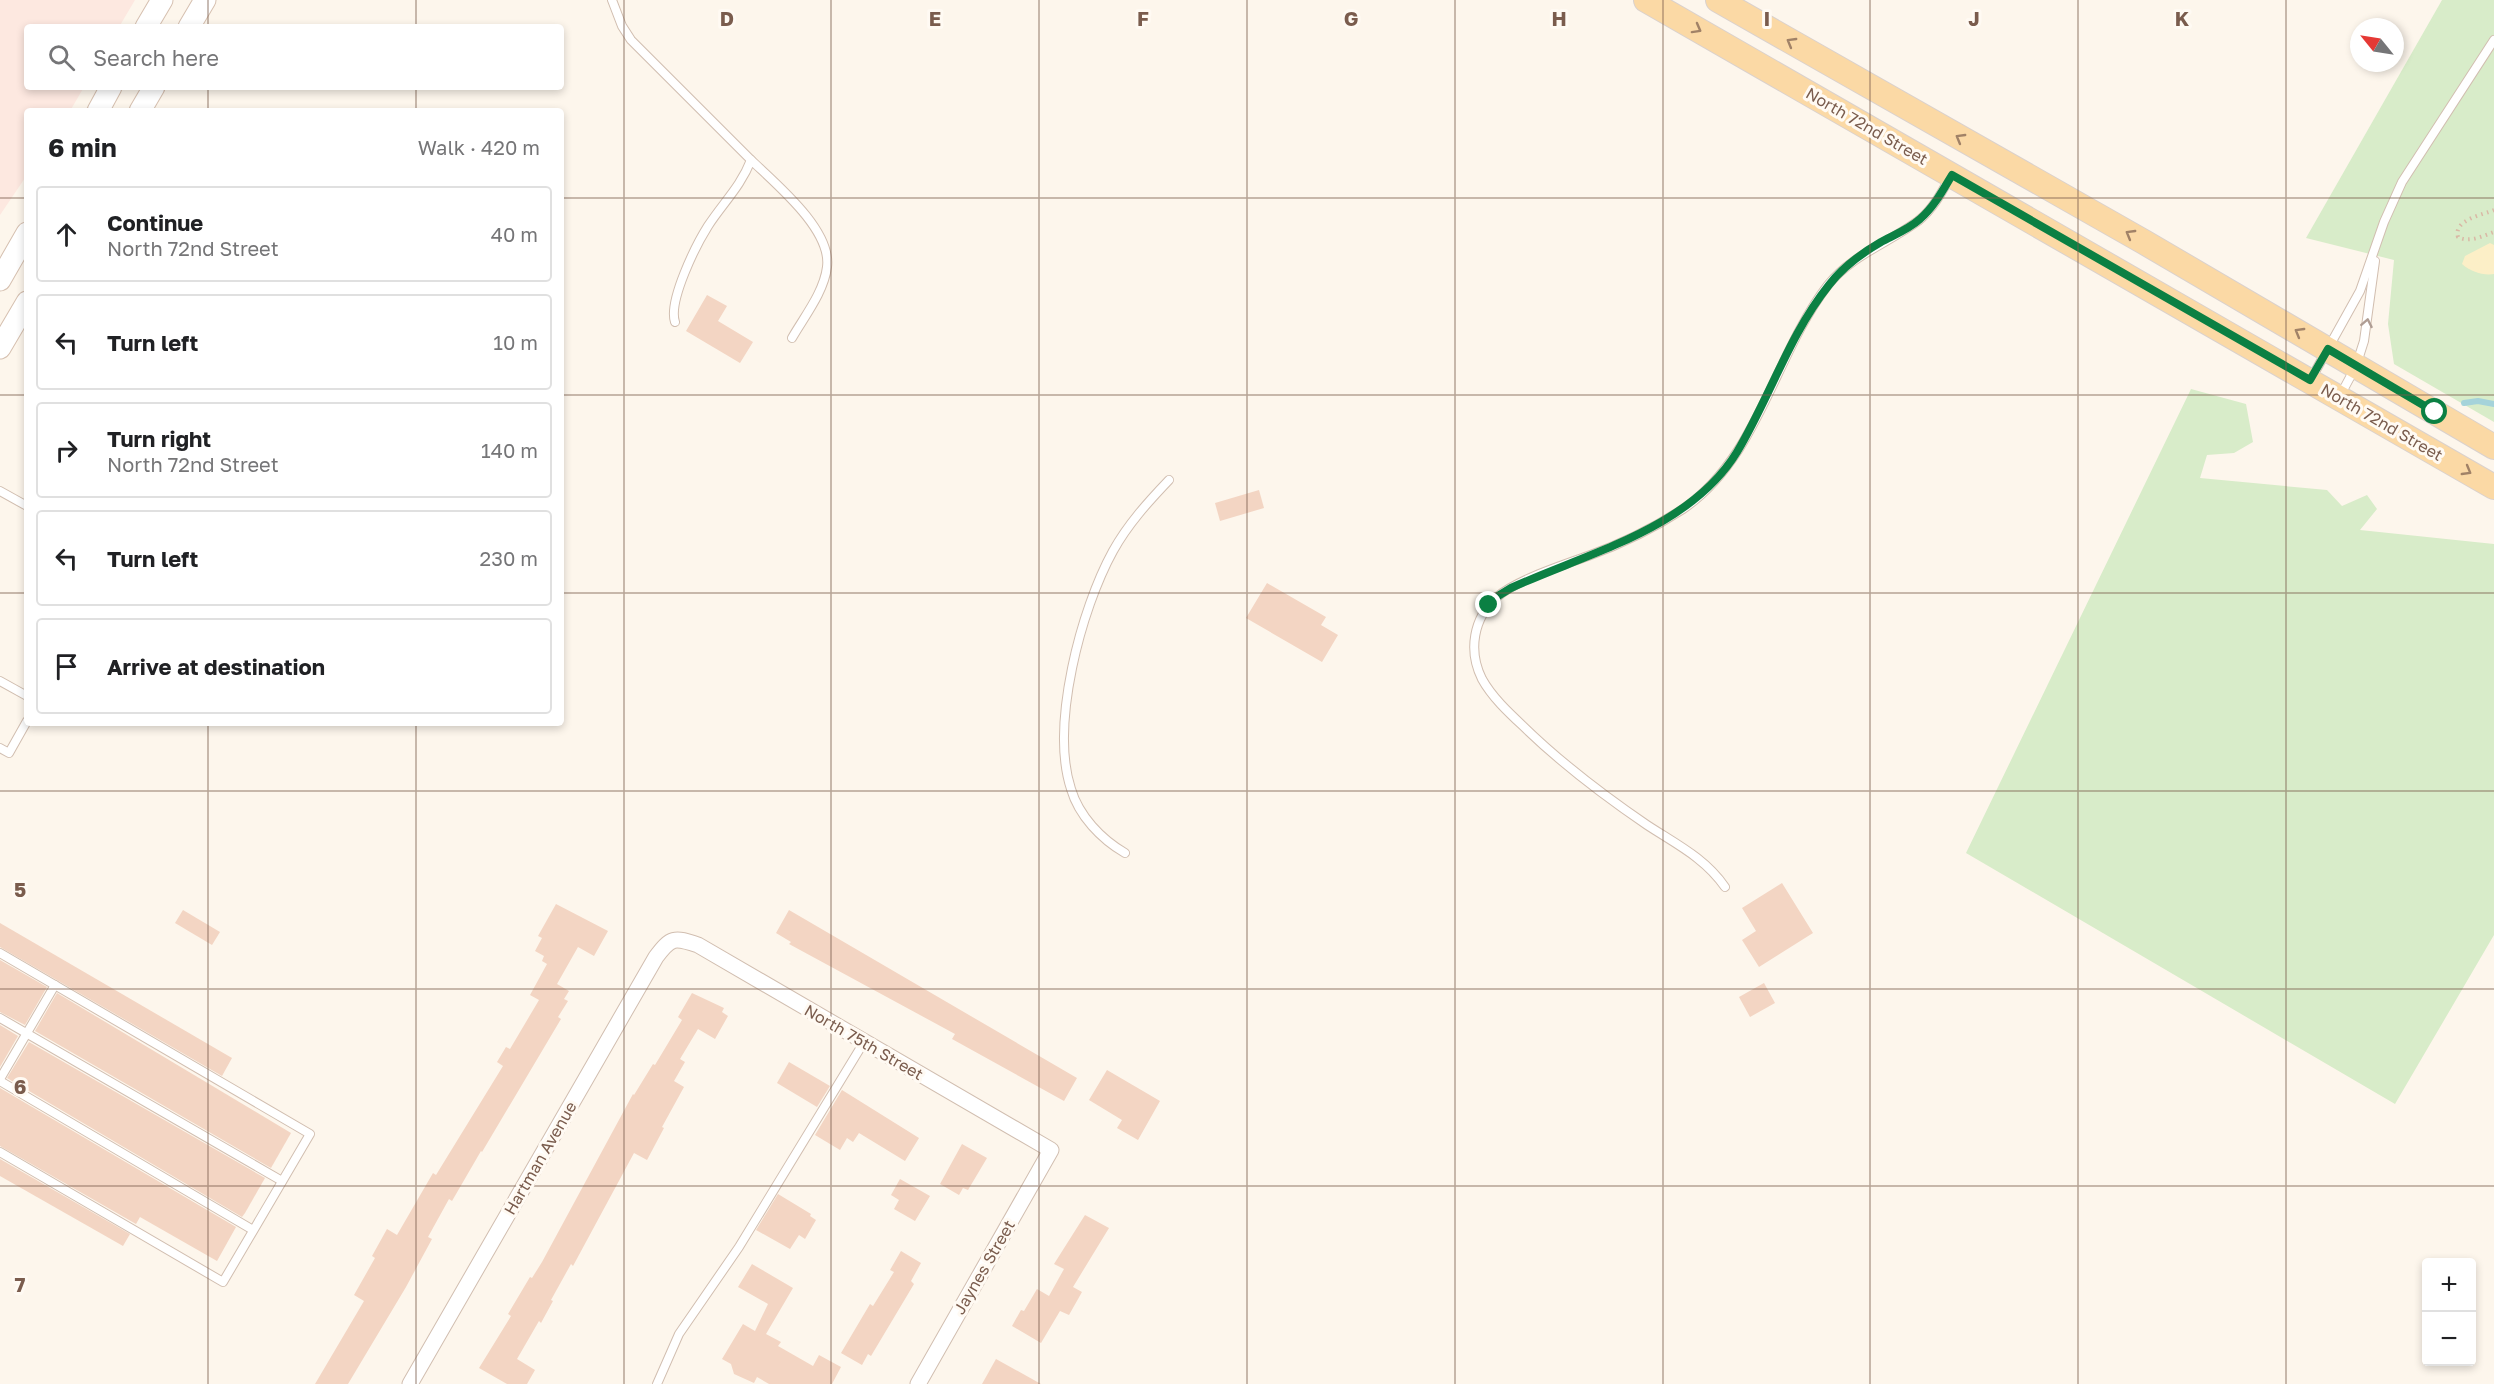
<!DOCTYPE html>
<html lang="en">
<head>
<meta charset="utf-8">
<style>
  body { margin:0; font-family:"Golos Text",sans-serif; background:#f6f6f6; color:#202124 }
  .controls { position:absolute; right:18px; bottom:18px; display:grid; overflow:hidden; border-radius:6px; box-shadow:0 3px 9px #0003 }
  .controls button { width:54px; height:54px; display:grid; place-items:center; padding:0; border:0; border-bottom:2px solid #e0e0e0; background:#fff; color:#202124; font:30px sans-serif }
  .compass { position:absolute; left:2350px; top:18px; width:54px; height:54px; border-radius:50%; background:#fff; box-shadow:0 3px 9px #0003; rotate:300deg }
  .stop { position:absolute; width:18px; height:18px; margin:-14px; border:4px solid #0b8043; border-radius:50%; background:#fff }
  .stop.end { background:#0b8043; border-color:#fff; box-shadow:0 2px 6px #0008 }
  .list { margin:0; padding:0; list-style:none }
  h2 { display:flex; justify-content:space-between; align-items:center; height:78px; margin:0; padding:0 24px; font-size:26px }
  h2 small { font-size:20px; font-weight:400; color:#757577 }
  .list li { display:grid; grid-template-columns:39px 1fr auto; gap:18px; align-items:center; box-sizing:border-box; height:96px; margin:0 12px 12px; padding:0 12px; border:2px solid #e0e0e0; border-radius:6px }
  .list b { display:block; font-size:22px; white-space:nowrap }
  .list p { margin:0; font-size:20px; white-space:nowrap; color:#757577 }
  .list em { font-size:20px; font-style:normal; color:#757577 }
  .icon { flex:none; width:33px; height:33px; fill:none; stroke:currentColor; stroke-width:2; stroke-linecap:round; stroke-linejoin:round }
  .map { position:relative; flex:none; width:2494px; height:1384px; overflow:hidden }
  .search { position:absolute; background:#fff; box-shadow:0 3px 9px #0003; left:24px; top:24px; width:540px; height:66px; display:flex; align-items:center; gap:15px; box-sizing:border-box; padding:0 21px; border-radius:6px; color:#757577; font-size:22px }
  .panel { position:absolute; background:#fff; box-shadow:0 3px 9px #0003; left:24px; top:108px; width:540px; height:618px; border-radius:6px }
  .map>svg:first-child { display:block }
  .commercial { fill:#fde8e0 }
  .green { fill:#d8ecc9 }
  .sand { fill:#fcefc7 }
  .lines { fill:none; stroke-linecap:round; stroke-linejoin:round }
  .stream { stroke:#a5d3da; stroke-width:6 }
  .building { fill:#f3d5c3 }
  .lane-casing { stroke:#d1beb0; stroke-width:10 }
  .street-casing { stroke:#d1beb0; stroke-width:17 }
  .secondary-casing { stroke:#d6c0b0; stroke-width:23 }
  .primary-casing { stroke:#dad1cd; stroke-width:26 }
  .path { stroke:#d9b8a5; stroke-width:4; stroke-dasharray:1.5 4.5; stroke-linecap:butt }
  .lane { stroke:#fff; stroke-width:8 }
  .street { stroke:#fff; stroke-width:15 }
  .secondary { stroke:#fff; stroke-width:21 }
  .primary { stroke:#fbd9a5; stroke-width:24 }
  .oneway { stroke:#a18267 }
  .oneway2 { stroke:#af9d94 }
  .route { stroke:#0b8043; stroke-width:8 }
  .grid { fill:none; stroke:#7a5c4d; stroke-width:1.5; stroke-opacity:0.55 }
  .labels { text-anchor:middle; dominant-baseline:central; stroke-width:6; stroke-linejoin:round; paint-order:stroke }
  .street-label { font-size:16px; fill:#7a5c4d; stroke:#fffaf3 }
  .grid-label { font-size:20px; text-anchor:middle; font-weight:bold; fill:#7a5c4d; stroke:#fffaf3; stroke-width:6; stroke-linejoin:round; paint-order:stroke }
</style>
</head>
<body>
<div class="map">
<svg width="2494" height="1384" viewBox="0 0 2494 1384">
  <rect width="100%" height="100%" fill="#fdf6ec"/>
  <polygon class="commercial" points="0,0 135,0 119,27 27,27 27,87 84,87 70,111 27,111 27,175 0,215"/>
  <g class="green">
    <polygon points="2442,0 2494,0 2494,422 2394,364 2388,324 2394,260 2306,238"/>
    <polygon points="2191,389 2246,404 2253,442 2234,453 2207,455 2200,478 2327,490 2342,506 2367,495 2377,509 2360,530 2494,544 2494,935 2395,1104 1966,853"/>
  </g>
  <path class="sand" d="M2490,243L2494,245V274C2483,276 2470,271 2462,264L2465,256Z"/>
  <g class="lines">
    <polyline class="stream" points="2464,403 2478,401 2494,404"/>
  </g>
  <g class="building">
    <polygon points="707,295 727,306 718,321 753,342 740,363 686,331"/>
    <polygon points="1259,490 1264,508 1220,521 1215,503"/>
    <polygon points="1267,583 1326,617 1321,625 1338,635 1322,662 1246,618"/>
    <polygon points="1782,883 1813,933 1759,967 1742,940 1756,931 1742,908"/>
    <polygon points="556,904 608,931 594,956 578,947 557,984 569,991 564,999 568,1001 558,1017 561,1019 482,1152 481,1151 452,1201 449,1199 428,1237 432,1239 406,1287 348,1384 315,1384 364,1301 354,1295 375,1258 372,1256 387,1229 397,1235 433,1173 436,1175 503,1066 497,1062 506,1047 510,1049 539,1000 530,995 547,964 542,961 544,956 535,951 542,938 538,936"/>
    <polygon points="183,910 220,932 212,945 175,923"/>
    <polygon points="789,910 1077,1078 1064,1101 952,1039 955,1034 789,944 791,942 776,933"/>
    <polygon points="0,923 232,1058 222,1076 0,947"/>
    <polygon points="0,960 47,987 25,1025 0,1012"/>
    <polygon points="1764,983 1775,1003 1750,1017 1739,997"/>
    <polygon points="57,993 291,1133 271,1168 35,1031"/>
    <polygon points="692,993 724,1008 722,1012 728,1016 715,1039 698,1029 680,1059 685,1062 674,1081 684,1087 662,1127 664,1128 647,1160 634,1153 573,1266 571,1264 551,1300 553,1301 541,1323 539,1321 517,1359 535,1370 527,1384 507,1384 479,1368 511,1316 508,1314 530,1277 532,1278 542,1262 633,1094 634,1095 653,1064 655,1065 682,1020 678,1017"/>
    <polygon points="0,1025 18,1036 0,1067"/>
    <polygon points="29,1042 265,1178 245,1213 242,1217 7,1078"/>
    <polygon points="789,1062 830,1086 817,1107 777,1083"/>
    <polygon points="1107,1070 1160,1101 1138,1140 1117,1128 1122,1120 1089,1100"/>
    <polygon points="0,1088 236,1227 217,1261 140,1217 136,1224 0,1146"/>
    <polygon points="842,1090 919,1138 905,1161 859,1133 853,1142 847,1138 840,1150 815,1135"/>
    <polygon points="962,1144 987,1158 968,1190 963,1188 959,1195 940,1184"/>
    <polygon points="0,1159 130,1234 123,1246 0,1176"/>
    <polygon points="900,1179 930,1196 915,1221 894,1209 899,1200 891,1195"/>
    <polygon points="778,1194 811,1214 810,1216 816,1220 805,1239 799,1235 790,1249 756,1230"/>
    <polygon points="1085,1215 1109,1228 1073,1287 1082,1292 1069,1315 1060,1311 1041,1343 1012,1326 1021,1310 1024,1311 1037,1289 1049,1296 1064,1269 1054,1264"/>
    <polygon points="901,1251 921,1263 911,1281 914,1284 871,1356 868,1354 862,1365 841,1353 870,1304 873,1306 894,1272 890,1270"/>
    <polygon points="752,1264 793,1288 766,1334 781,1342 778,1346 813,1366 819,1355 841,1367 832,1384 769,1384 757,1377 754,1383 734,1374 731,1364 722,1359 743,1324 755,1331 768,1304 738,1287"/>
    <polygon points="996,1359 1041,1384 982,1384"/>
  </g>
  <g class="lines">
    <defs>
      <g id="lane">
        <polyline points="612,0 622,26 631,40 751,160"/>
        <path d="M675,322C668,301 696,245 708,226C723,203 741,186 751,160C776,184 832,230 827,267C824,292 804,317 792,338"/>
        <polyline points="2311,379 2360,291 2384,222 2402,182 2494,40"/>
        <polyline points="2340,396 2356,366 2364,341 2375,261"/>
        <polyline points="0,491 27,506"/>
        <polyline points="0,681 27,696"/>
        <polyline points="0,748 9,753 27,721"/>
        <path d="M1125,853C1101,839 1079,816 1071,789C1050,725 1081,609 1113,551C1128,524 1148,502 1169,480"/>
        <path d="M1725,887C1705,858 1676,844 1647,825C1603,795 1561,763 1523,726C1508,712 1492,697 1482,679C1468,651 1473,618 1497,597C1517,580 1563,565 1588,556C1621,544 1654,528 1683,509C1759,457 1774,355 1828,285C1852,255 1888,243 1918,221C1932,210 1941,194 1949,179"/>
        <polyline points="0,953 310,1134 223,1282 0,1152"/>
        <polyline points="0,1018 282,1181"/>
        <polyline points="0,1079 55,985"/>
        <polyline points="0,1081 253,1230"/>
        <polyline points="657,1384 679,1334 739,1247 864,1042"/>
      </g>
      <path id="street" d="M410,1384L656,957C671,937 674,937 698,945L1051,1150L918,1384"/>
      <g id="secondary">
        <polyline points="146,27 162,0"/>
        <polyline points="189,27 205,0"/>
        <polyline points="98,111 111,87"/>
        <polyline points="140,111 154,87"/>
        <polyline points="0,280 27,233"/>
        <polyline points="0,348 27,302"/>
      </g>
      <g id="primary">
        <polyline points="1646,0 2494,487"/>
        <polyline points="1718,0 2144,242 2494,447"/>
      </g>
    </defs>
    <use href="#lane" class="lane-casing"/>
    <use href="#street" class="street-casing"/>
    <use href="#secondary" class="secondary-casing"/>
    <use href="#primary" class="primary-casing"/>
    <path class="path" d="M2494,210C2482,215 2453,220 2458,237C2469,243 2483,236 2494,232"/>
    <use href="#lane" class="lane"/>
    <use href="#street" class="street"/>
    <use href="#secondary" class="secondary"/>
    <use href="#primary" class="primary"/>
  </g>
  <defs><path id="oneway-chevron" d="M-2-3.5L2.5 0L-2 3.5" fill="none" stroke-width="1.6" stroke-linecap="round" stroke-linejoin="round" transform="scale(1.5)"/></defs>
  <g class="oneway">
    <use href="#oneway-chevron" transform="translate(1697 29) rotate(29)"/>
    <use href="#oneway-chevron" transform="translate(1791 42) rotate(-150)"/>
    <use href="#oneway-chevron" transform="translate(1960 138) rotate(-150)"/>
    <use href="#oneway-chevron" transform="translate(2130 234) rotate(-150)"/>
    <use href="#oneway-chevron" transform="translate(2299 332) rotate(-150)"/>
    <use href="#oneway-chevron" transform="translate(2467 471) rotate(30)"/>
  </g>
  <use class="oneway2" href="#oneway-chevron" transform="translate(2367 323) rotate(-79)"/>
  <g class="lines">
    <path class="route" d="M1489,605L1498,596L1511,588C1587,553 1690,529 1737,452C1769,399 1789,335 1829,285C1842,268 1862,253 1881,242C1894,235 1909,229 1920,219C1934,207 1943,190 1952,175L2310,380L2328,349L2435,412"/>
  </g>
  <path class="grid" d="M208,0V27M416,0V27M624,0V1384M831,0V1384M1039,0V1384M1247,0V1384M1455,0V1384M1663,0V1384M1870,0V1384M2078,0V1384M2286,0V1384M208,87V111M416,87V111M0,198H27M561,198H2494M0,395H27M561,395H2494M0,593H27M561,593H2494M208,723V1384M416,723V1384M0,791H2494M0,989H2494M0,1186H2494"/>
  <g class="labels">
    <g class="street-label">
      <text transform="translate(1867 126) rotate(30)">North 72nd Street</text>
      <text transform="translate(2382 422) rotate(30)">North 72nd Street</text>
      <text transform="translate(864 1042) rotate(30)">North 75th Street</text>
      <text transform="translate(540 1158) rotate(-60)">Hartman Avenue</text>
      <text transform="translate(984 1267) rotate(-60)">Jaynes Street</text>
    </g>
  </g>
  <g class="grid-label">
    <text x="727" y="26">D</text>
    <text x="935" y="26">E</text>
    <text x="1143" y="26">F</text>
    <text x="1351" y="26">G</text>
    <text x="1559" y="26">H</text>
    <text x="1767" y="26">I</text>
    <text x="1974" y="26">J</text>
    <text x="2182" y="26">K</text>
    <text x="20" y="897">5</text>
    <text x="20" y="1094">6</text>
    <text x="20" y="1292">7</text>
  </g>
</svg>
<div class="controls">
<button>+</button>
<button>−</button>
</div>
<svg class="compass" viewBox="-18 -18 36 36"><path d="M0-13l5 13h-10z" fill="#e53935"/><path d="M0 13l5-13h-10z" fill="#757577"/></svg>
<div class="stop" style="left:2435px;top:412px"></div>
<div class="stop end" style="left:1489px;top:605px"></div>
<div class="search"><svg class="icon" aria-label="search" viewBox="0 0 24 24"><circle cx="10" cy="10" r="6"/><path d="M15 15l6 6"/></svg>Search here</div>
<section class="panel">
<h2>6 min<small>Walk · 420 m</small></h2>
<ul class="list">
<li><svg class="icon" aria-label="ahead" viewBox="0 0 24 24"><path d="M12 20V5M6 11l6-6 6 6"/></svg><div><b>Continue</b><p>North 72nd Street</p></div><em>40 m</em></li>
<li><svg class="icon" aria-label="left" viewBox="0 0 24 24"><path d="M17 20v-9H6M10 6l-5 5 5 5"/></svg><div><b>Turn left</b></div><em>10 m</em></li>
<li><svg class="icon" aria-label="right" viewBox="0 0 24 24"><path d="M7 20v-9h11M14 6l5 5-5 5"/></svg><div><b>Turn right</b><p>North 72nd Street</p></div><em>140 m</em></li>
<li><svg class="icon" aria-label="left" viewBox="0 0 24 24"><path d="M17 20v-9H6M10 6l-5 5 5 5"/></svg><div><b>Turn left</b></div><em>230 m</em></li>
<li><svg class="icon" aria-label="arrive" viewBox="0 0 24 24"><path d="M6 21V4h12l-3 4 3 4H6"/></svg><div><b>Arrive at destination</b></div></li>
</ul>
</section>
</div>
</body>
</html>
